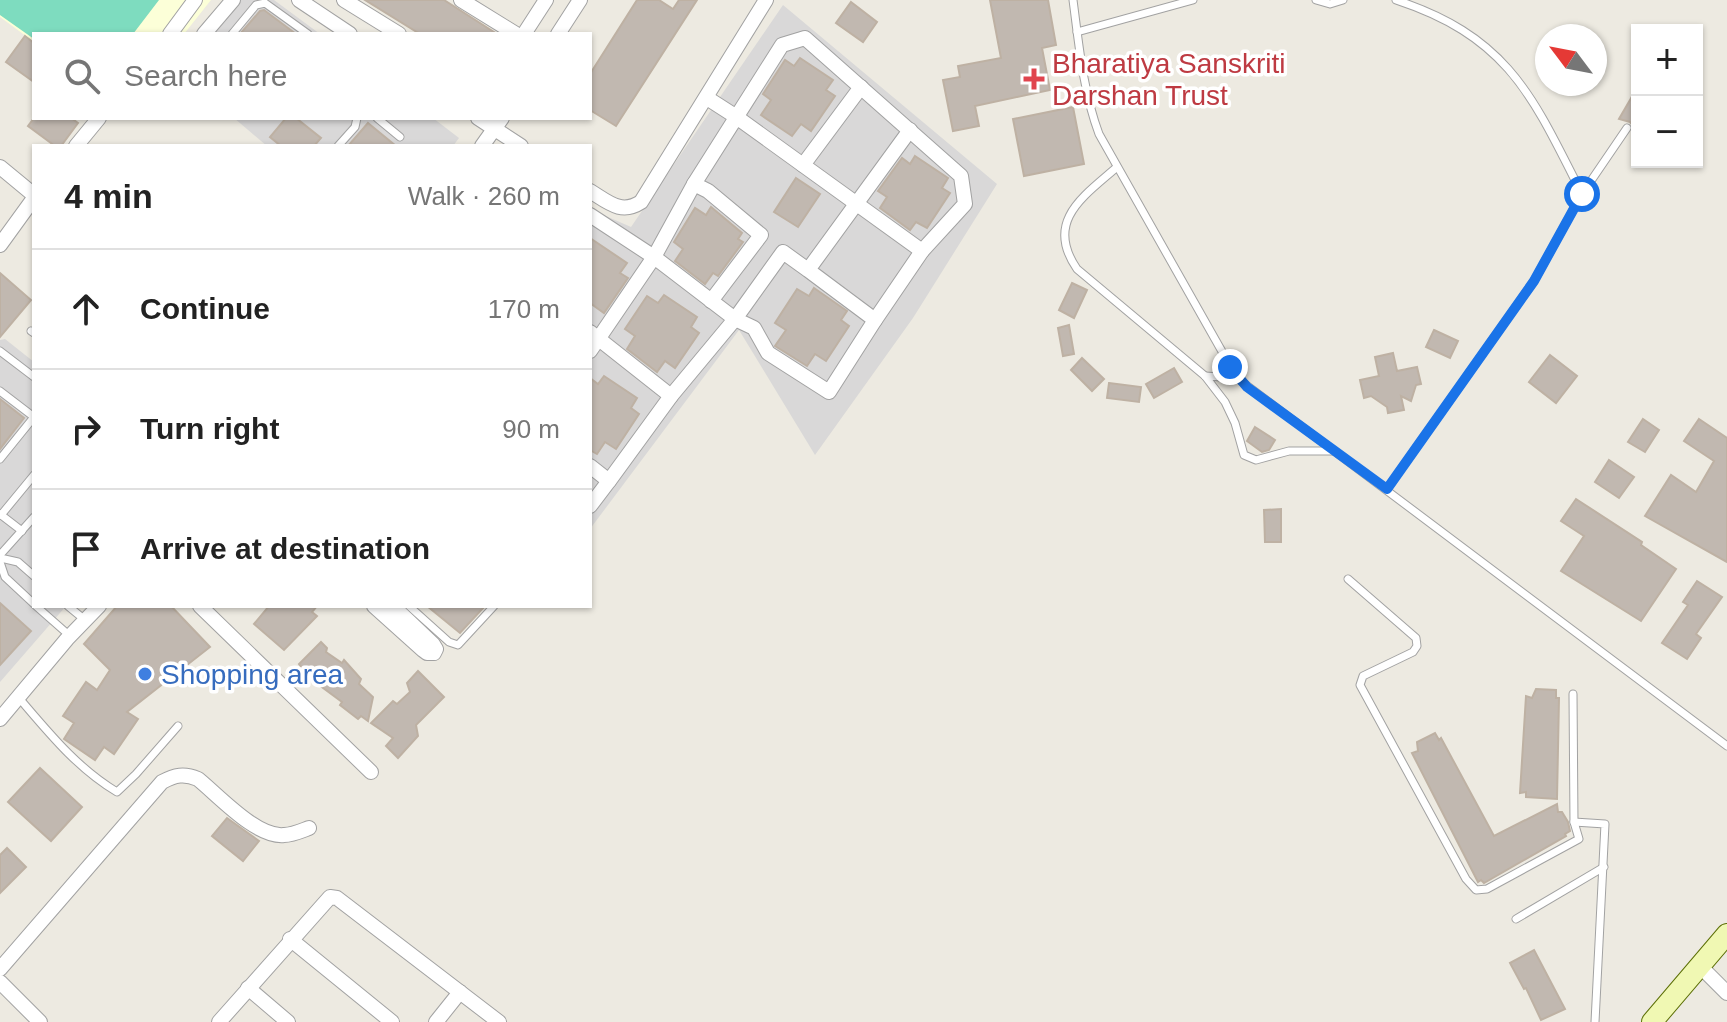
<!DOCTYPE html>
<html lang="en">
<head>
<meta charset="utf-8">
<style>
  body { margin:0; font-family:Arial,sans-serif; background:#f2f2f2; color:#222 }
  .controls { position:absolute; right:24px; top:24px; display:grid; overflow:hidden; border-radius:0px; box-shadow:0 2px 6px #0004 }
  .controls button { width:72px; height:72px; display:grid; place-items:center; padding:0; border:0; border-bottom:2px solid #e0e0e0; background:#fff; color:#222; font:40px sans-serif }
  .compass { position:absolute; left:1535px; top:24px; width:72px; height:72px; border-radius:50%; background:#fff; box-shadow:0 2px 6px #0004; rotate:302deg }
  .stop { position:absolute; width:24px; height:24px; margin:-18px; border:6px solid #1a73e8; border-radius:50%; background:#fff }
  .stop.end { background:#1a73e8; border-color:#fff; box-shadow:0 2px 8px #0008 }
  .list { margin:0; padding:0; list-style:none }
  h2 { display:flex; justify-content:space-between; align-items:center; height:104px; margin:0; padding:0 32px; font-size:34px }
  h2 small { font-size:26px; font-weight:400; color:#767676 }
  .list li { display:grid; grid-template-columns:52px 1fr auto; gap:24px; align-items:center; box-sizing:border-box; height:120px; padding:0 32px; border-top:2px solid #e0e0e0 }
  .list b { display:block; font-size:30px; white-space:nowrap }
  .list em { font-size:26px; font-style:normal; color:#767676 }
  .icon { flex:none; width:44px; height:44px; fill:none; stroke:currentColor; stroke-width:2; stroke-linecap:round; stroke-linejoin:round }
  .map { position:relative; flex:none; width:1727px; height:1022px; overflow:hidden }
  .search { position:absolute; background:#fff; box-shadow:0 2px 6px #0004; left:32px; top:32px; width:560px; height:88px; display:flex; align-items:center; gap:20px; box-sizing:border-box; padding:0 28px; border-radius:0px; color:#767676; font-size:30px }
  .panel { position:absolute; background:#fff; box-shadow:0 2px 6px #0004; left:32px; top:144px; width:560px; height:464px; border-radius:0px }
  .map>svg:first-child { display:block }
  .residential { fill:#d9d8d8 }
  .education { fill:#fcffd8 }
  .pitch { fill:#7edcbf }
  .building { fill:#c1b8b0; stroke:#beb1a3; stroke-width:2 }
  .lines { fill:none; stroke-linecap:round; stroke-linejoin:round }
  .lane-casing { stroke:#a2a2a2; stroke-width:9 }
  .street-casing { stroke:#a2a2a2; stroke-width:16 }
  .secondary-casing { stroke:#5c6f06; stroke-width:22 }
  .lane { stroke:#fff; stroke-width:7 }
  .street { stroke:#fff; stroke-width:14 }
  .secondary { stroke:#f0f8b3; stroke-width:20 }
  .route { stroke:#1a73e8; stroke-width:10 }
  .health-dot { fill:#e0444e; stroke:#fff; stroke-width:3 }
  .shop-dot { fill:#3f7fe0; stroke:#fff; stroke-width:3 }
  .labels { text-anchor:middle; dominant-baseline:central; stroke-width:7; stroke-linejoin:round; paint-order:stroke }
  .health-label { font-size:28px; fill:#be3a42; stroke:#fff; text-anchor:start }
  .shop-label { font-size:28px; fill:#366cbe; stroke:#fff; text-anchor:start }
</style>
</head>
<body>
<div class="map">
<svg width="1727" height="1022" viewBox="0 0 1727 1022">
  <rect width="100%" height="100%" fill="#edeae1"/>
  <g class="residential">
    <polygon points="237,0 274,0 320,34 206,34"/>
    <polygon points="783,5 997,184 913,318 815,455 739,330 590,529 590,209 631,227"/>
    <polygon points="234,118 433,118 459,138 453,146 267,146"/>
    <polygon points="5,339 34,362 34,606 66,606 0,682 0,340"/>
  </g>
  <polygon class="education" points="0,0 211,0 184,34 34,34 34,42 0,17"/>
  <polygon class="pitch" points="0,0 159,0 133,34 34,34 34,39 0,15"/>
  <g class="building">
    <polygon points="365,0 444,0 497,34 420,34"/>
    <polygon points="637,0 659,0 673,9 679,0 697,0 616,126 590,110 590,74"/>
    <polygon points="990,0 1048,0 1056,45 1042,48 1050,90 975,106 979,126 953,131 943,80 960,77 958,66 1001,58"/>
    <polygon points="851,2 877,22 863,42 836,23"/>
    <polygon points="264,10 296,34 240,34 260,11"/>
    <polygon points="25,36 34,43 34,82 6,62"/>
    <polygon points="800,58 833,80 826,90 835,96 811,131 801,124 792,136 761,115 771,100 763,94 785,60 794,66"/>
    <polygon points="1637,88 1637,130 1630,122 1619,119"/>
    <polygon points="1073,107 1084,164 1024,176 1013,119"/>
    <polygon points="34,118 71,118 78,123 61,146 55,146 28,126"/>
    <polygon points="286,118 296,118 321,138 314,146 281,146 270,137"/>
    <polygon points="368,123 396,146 348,146"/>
    <polygon points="915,156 948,178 942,188 950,193 927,228 916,222 910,230 880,208 887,197 878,191 902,158 910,164"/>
    <polygon points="796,178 820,194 798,227 774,212"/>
    <polygon points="711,207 742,233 738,239 743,242 718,276 713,273 705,284 675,261 683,249 674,242 695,208 706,215"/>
    <polygon points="590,238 627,263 620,273 628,278 604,313 590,303"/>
    <polygon points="0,273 31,300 0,337"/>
    <polygon points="1072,283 1087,290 1074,318 1059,310"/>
    <polygon points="814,288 847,311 841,320 849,326 826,361 815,354 807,366 775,346 786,330 775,323 797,289 809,296"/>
    <polygon points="664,295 697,317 691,327 699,333 675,368 665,361 657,372 627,349 635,336 625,329 647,296 658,303"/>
    <polygon points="1069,325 1074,354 1063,356 1058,328"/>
    <polygon points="1434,330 1458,341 1450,358 1426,347"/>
    <polygon points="1393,353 1397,371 1417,367 1421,384 1416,385 1411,401 1401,396 1404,410 1388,413 1387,407 1371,396 1364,398 1360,380 1379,376 1375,357"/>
    <polygon points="1550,355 1577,376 1556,403 1529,382"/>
    <polygon points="1082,358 1104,379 1092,391 1071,370"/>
    <polygon points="1174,368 1182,382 1154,398 1146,384"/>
    <polygon points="604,376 637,398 631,408 639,414 616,449 605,442 597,454 590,450 590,378 598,384"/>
    <polygon points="1109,383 1141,387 1139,402 1107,398"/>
    <polygon points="0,399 24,418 0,449"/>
    <polygon points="1643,419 1659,430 1645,452 1628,442"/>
    <polygon points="1699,419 1727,438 1727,562 1645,516 1671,475 1696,492 1714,461 1684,441"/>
    <polygon points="1255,427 1275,440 1269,450 1262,452 1247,441"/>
    <polygon points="1609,460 1634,477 1619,498 1595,482"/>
    <polygon points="1576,499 1642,542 1641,545 1676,569 1641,621 1561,571 1584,536 1561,521"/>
    <polygon points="1281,509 1281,542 1265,542 1264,510"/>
    <polygon points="1697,581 1722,597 1696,634 1701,638 1687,659 1662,643 1688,605 1683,602"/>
    <polygon points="0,603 31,631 0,665"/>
    <polygon points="117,606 171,606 210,647 127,712 138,719 114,754 104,747 95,760 64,739 74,723 63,716 86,682 97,690 110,670 84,644"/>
    <polygon points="269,606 317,606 312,612 317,616 284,650 254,624"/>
    <polygon points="427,606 485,606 460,633"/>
    <polygon points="321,642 327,648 326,652 342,663 344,660 361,679 359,684 373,697 368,721 361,716 358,719 340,705 342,702 311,679 299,664"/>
    <polygon points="418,671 444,697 416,725 418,736 398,758 386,746 393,738 371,723 393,701 397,704 410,692 407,683"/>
    <polygon points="1536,689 1556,690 1556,698 1559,698 1557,799 1526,797 1526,792 1520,793 1526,696 1532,698"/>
    <polygon points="1435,733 1439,740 1441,738 1494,836 1557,804 1558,812 1562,812 1568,822 1570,831 1565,834 1566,836 1484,883 1481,880 1478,882 1412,753 1418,751 1417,742"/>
    <polygon points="40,768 82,807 51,841 8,802"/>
    <polygon points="227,818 259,841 243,861 212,836"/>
    <polygon points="7,848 26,867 0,893 0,855"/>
    <polygon points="1534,950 1565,1009 1541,1020 1526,988 1524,989 1510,963"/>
  </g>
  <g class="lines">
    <defs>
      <g id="lane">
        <path d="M1073,0C1079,45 1083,91 1099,134L1237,378L1727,746"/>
        <polyline points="1316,0 1330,4 1343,0"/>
        <path d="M1396,0C1508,37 1532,95 1582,194"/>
        <polyline points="1077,32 1193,0"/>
        <polyline points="232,34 256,5 265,3 308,34"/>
        <polyline points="377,118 400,137"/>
        <polyline points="338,146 355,127 357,118"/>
        <path d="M1117,167C1084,196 1044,221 1077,269L1205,376L1225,402L1235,423L1244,455L1256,460L1289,451H1333"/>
        <polyline points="31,331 34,333"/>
        <polyline points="0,351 34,377"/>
        <polyline points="1205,376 1237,378"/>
        <polyline points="0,391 34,417 0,459"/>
        <polyline points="1387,489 1534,281 1582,194 1627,128"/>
        <polyline points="0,514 22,531"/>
        <polyline points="1,515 34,475"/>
        <polyline points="0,555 34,517"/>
        <polyline points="0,558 18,562 34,576"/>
        <polyline points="0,562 5,577 34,604"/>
        <polyline points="1348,579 1416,638 1417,646 1413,652 1363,676 1360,685 1466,879 1476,890 1487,889 1579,839 1574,822 1573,694"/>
        <polyline points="36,606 70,636"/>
        <polyline points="68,606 85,620"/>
        <polyline points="409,606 449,642 458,645 494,606"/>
        <path d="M19,698C49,733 77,768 117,792L136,774L178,726"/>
        <polyline points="1574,822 1605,824 1595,1022"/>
        <polyline points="1516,919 1604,867"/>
      </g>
      <g id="street">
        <polyline points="299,0 350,34"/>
        <polyline points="344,0 399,34"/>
        <polyline points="461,0 516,34"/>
        <polyline points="170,34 195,0"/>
        <polyline points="204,34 233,0"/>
        <polyline points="524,34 546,0"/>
        <polyline points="558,34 580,0"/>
        <polyline points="478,118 521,146"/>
        <polyline points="76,146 99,118"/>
        <polyline points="482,146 502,118"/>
        <polyline points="803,165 861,87"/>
        <polyline points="0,167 34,195"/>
        <polyline points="694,184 708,191 761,235 711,301"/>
        <path d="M590,191C608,202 621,215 641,202L766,0"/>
        <polyline points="590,215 654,257 735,319 671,396 609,481 590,466"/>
        <polyline points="0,245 34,198"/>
        <polyline points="808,270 783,252 735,319 754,328 768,353 829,392 875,320 808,270 910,130"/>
        <polyline points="875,320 922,251"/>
        <polyline points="590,332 671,396"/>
        <polyline points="590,351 654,257 694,184 782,45 805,38 961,176 965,204 922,251 735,116 707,98"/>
        <polyline points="590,506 609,481"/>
        <polyline points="200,606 371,772"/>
        <polyline points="374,606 423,650 427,653 434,653 436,649 433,644 393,606"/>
        <polyline points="0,719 67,639 99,606"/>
        <polyline points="290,939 392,1022"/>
        <polyline points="1700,966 1727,993"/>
        <path d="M0,969L162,782C175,775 184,773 198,779C219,796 257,838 284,835C292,835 301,831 309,828"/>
        <polyline points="0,982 40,1022"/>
        <polyline points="248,988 288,1022"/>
        <polyline points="219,1022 330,897 337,898 499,1022"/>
        <polyline points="436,1022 460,992"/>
      </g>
      <polyline id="secondary" points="1652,1022 1727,934"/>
    </defs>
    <use href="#lane" class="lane-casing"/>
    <use href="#street" class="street-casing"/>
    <use href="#secondary" class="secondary-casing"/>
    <use href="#lane" class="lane"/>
    <use href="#street" class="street"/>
    <use href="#secondary" class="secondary"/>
  </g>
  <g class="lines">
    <polyline class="route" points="1230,367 1247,387 1387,489 1534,281 1582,194"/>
  </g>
  <path class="health-dot" d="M1030 67h8v8h8v8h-8v8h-8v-8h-8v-8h8z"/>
  <circle class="shop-dot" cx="145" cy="674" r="8"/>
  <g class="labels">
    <g class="health-label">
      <text x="1052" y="63">Bharatiya Sanskriti<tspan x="1052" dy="32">Darshan Trust</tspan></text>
    </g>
    <g class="shop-label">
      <text x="161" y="674">Shopping area</text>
    </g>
  </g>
</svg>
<div class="controls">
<button>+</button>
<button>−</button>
</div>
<svg class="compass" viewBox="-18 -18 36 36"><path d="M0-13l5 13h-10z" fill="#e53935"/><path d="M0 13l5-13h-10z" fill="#767676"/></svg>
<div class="stop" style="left:1582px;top:194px"></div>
<div class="stop end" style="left:1230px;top:367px"></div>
<div class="search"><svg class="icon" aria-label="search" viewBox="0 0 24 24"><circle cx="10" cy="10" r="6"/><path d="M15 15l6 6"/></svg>Search here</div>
<section class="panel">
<h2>4 min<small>Walk · 260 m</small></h2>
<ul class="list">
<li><svg class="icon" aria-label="ahead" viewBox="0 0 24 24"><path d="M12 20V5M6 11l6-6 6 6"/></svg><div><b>Continue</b></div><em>170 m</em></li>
<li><svg class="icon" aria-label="right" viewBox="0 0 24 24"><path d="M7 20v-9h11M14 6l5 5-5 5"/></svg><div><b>Turn right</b></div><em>90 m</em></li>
<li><svg class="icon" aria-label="arrive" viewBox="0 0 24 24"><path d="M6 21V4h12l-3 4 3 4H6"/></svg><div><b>Arrive at destination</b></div></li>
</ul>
</section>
</div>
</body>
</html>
